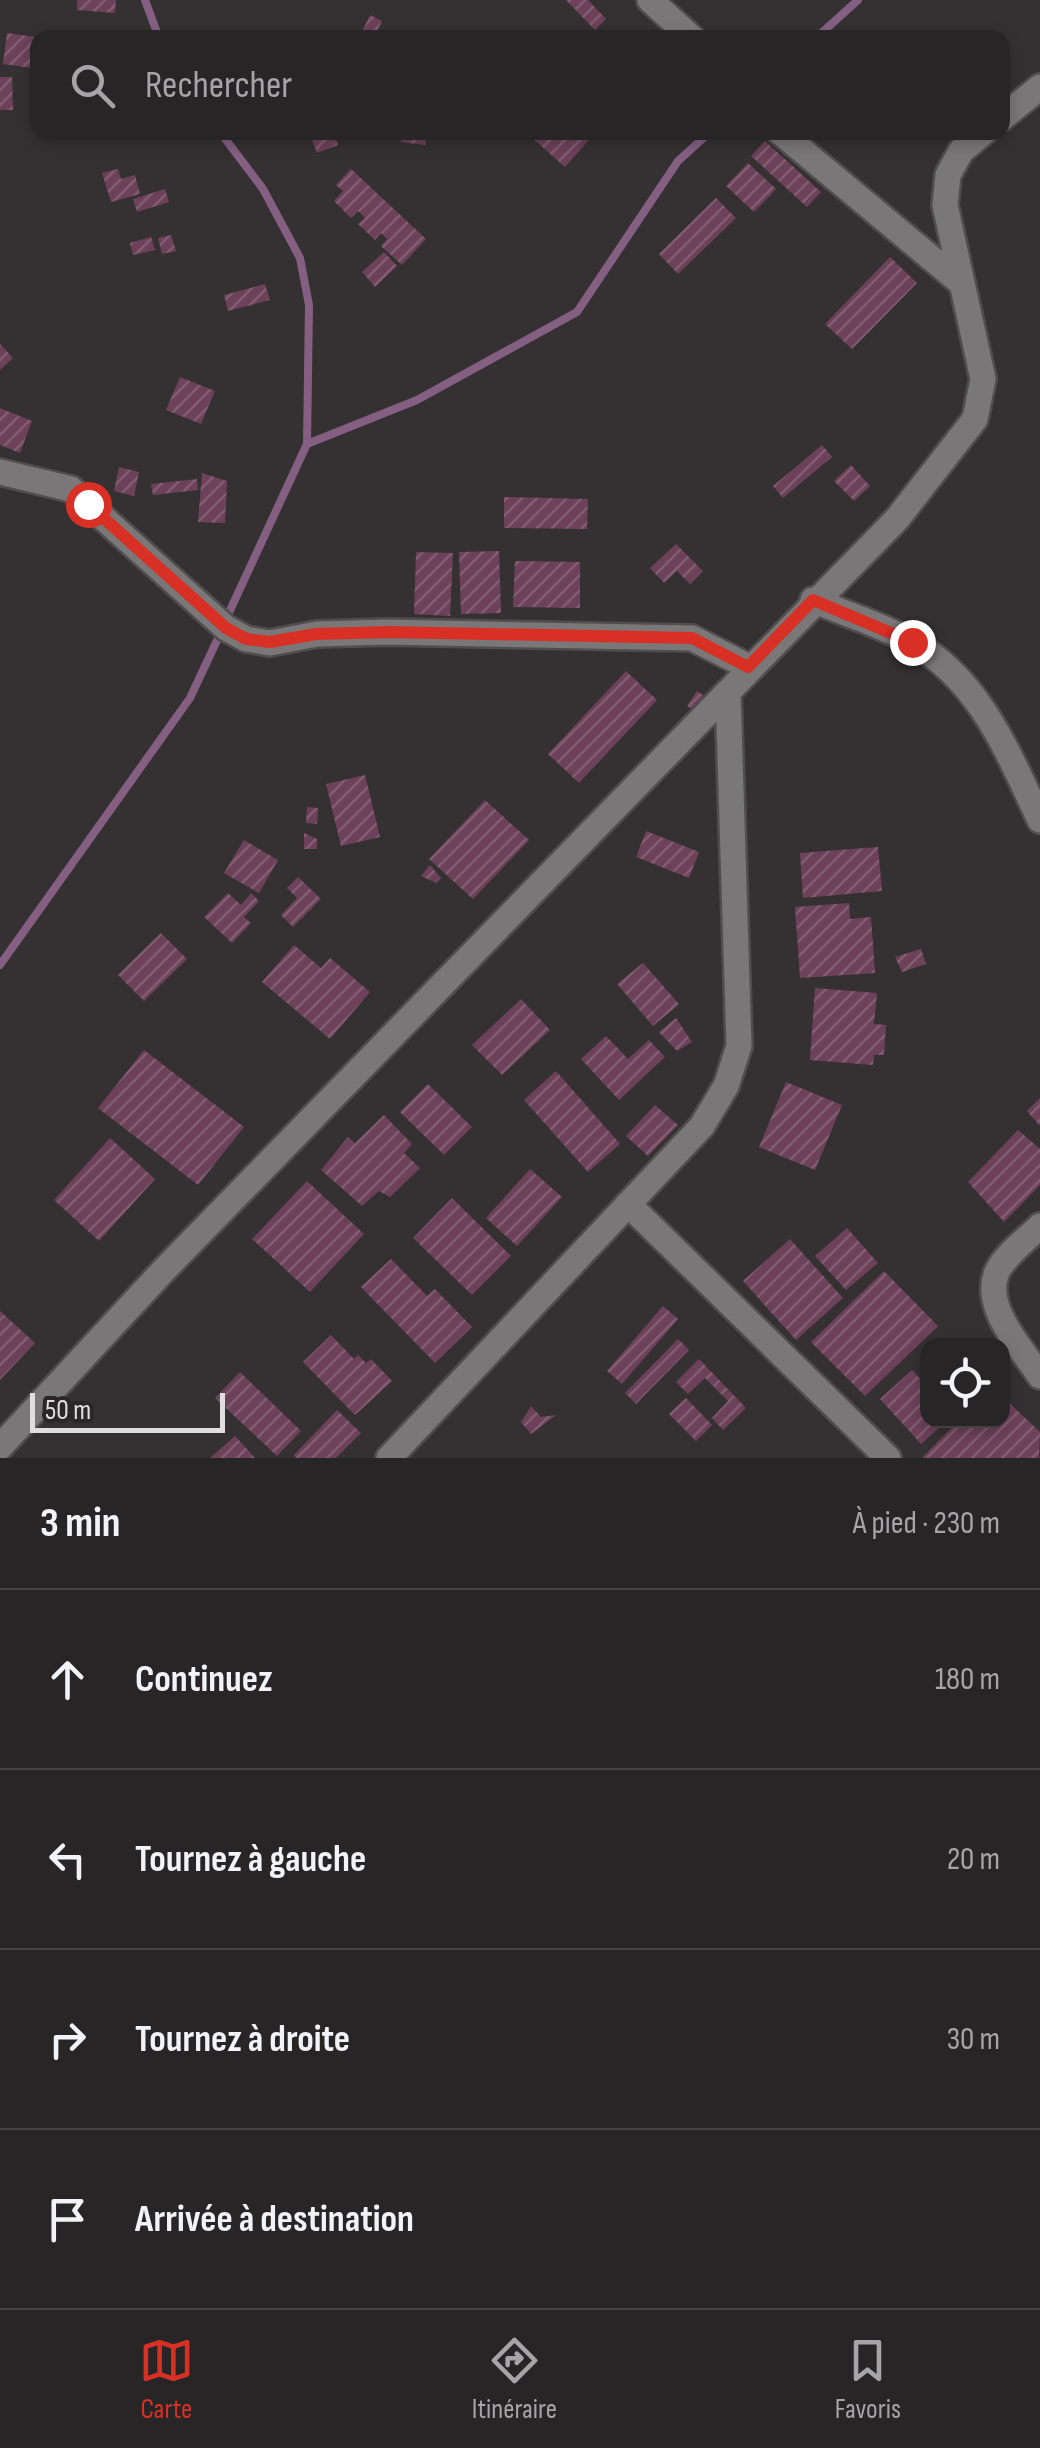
<!DOCTYPE html>
<html lang="fr">
<head>
<meta charset="utf-8">
<style>
  body { margin:0; font-family:"Sofia Sans Condensed",sans-serif; background:#302d2e; color:#f1f3f6 }
  .controls { position:absolute; right:30px; bottom:30px; display:grid; overflow:hidden; border-radius:20px; box-shadow:0 5px 15px #0003 }
  .controls button { width:90px; height:90px; display:grid; place-items:center; padding:0; border:0; border-bottom:2px solid #444243; background:#282526; color:#f1f3f6; font:50px sans-serif }
  .scale { position:absolute; left:30px; bottom:25px; width:195px; box-sizing:border-box; padding-left:10px; border:5px solid #e1dedf; border-top:0; font-size:28px; line-height:35px; white-space:nowrap; color:#e1dedf; -webkit-text-stroke:8px #2b2728; paint-order:stroke }
  .stop { position:absolute; width:30px; height:30px; margin:-22px; border:8px solid #d93025; border-radius:50%; background:#fff }
  .stop.end { background:#d93025; border-color:#fff; box-shadow:0 2px 10px #0008 }
  .list { margin:0; padding:0; list-style:none }
  h2 { display:flex; justify-content:space-between; align-items:center; height:130px; margin:0; padding:0 40px; font-size:42px }
  h2 small { font-size:32px; font-weight:400; color:#a5a5a7 }
  .list li { display:grid; grid-template-columns:65px 1fr auto; gap:30px; align-items:center; box-sizing:border-box; height:180px; padding:0 40px; border-top:2px solid #444243 }
  .list b { display:block; font-size:38px; white-space:nowrap }
  .list em { font-size:32px; font-style:normal; color:#a5a5a7 }
  .icon { flex:none; width:55px; height:55px; fill:none; stroke:currentColor; stroke-width:2; stroke-linecap:round; stroke-linejoin:round }
  .map { position:relative; flex:none; width:1040px; height:1458px; overflow:hidden }
  .search { position:absolute; background:#282526; box-shadow:0 5px 15px #0003; left:30px; right:30px; top:30px; height:110px; display:flex; align-items:center; gap:25px; box-sizing:border-box; padding:0 35px; border-radius:20px; color:#a5a5a7; font-size:38px }
  .sheet { height:850px; background:#282526 }
  nav { display:flex; justify-content:space-around; align-items:center; box-sizing:border-box; height:140px; border-top:2px solid #444243; background:#282526; font-size:28px; color:#a5a5a7 }
  nav a { display:grid; justify-items:center; gap:5px }
  nav .on { color:#d93025 }
  .map>svg:first-child { display:block }
  .lines { fill:none; stroke-linecap:round; stroke-linejoin:round }
  .stream { stroke:#845f82; stroke-width:8 }
  .building { fill:url(#building-hatch) }
  .minor-casing { stroke:#514d4e; stroke-width:30 }
  .minor { stroke:#797777; stroke-width:25 }
  .route { stroke:#d93025; stroke-width:12 }
</style>
</head>
<body>
<div class="map">
<svg width="1040" height="1458" viewBox="0 0 1040 1458">
  <defs>
    <pattern id="building-hatch" width="6" height="6" patternUnits="userSpaceOnUse" patternTransform="scale(2.5)"><rect width="6" height="6" fill="#6d415a"/><path d="M-1 1l2-2M0 6l6-6M5 7l2-2" fill="none" stroke="#825c71"/></pattern>
  </defs>
  <rect width="100%" height="100%" fill="#353132"/>
  <g class="lines">
    <g class="stream">
      <polyline points="145,0 159,38"/>
      <polyline points="816,38 858,0"/>
      <polyline points="220,132 263,189 300,258 309,305 307,444 226,619"/>
      <polyline points="307,444 417,400 577,312 678,161 710,132"/>
      <polyline points="0,965 190,698 221,632"/>
    </g>
  </g>
  <g class="building">
    <polygon points="77,0 116,0 115,13 77,10"/>
    <polygon points="566,0 588,0 606,19 595,30"/>
    <polygon points="370,15 382,21 374,38 359,38"/>
    <polygon points="7,33 36,37 32,68 3,64"/>
    <polygon points="0,77 12,77 13,110 0,110"/>
    <polygon points="309,132 333,132 338,145 317,153"/>
    <polygon points="403,132 427,132 425,145 401,142"/>
    <polygon points="536,132 596,132 565,167 531,137"/>
    <polygon points="765,141 821,192 807,207 751,156"/>
    <polygon points="748,163 776,189 754,212 726,186"/>
    <polygon points="118,169 121,179 135,175 140,194 111,202 102,173"/>
    <polygon points="351,169 426,239 402,265 381,246 387,239 381,233 375,240 358,224 365,218 358,211 351,218 334,201 343,191 336,185"/>
    <polygon points="165,189 169,202 137,212 133,199"/>
    <polygon points="716,198 736,218 678,274 659,254"/>
    <polygon points="171,235 176,251 162,254 158,238"/>
    <polygon points="151,237 155,250 133,255 130,243"/>
    <polygon points="384,252 397,266 375,287 362,272"/>
    <polygon points="890,257 917,283 852,349 825,324"/>
    <polygon points="265,284 270,300 228,311 224,295"/>
    <polygon points="0,344 13,358 0,370"/>
    <polygon points="180,377 215,391 201,424 166,410"/>
    <polygon points="0,408 32,421 20,453 0,445"/>
    <polygon points="822,445 832,457 783,498 773,486"/>
    <polygon points="851,465 870,486 854,501 834,481"/>
    <polygon points="119,467 139,472 134,496 114,491"/>
    <polygon points="202,473 227,481 225,523 198,522"/>
    <polygon points="197,479 198,490 153,495 151,484"/>
    <polygon points="504,497 588,499 587,529 504,528"/>
    <polygon points="676,544 703,571 690,584 677,571 664,583 650,568"/>
    <polygon points="499,551 501,613 461,614 459,552"/>
    <polygon points="416,552 453,553 450,616 414,614"/>
    <polygon points="515,561 580,562 580,608 513,607"/>
    <polygon points="626,671 657,700 579,783 548,754"/>
    <polygon points="697,691 713,702 703,717 687,706"/>
    <polygon points="365,775 380,837 341,846 326,784"/>
    <polygon points="485,800 529,840 473,899 429,859"/>
    <polygon points="307,807 318,808 317,824 306,823"/>
    <polygon points="646,831 699,852 689,878 636,857"/>
    <polygon points="304,833 317,839 317,849 304,849"/>
    <polygon points="244,840 278,860 259,893 224,873"/>
    <polygon points="878,847 882,891 803,898 800,853"/>
    <polygon points="430,865 441,878 436,883 421,876"/>
    <polygon points="298,877 321,899 293,927 281,915 297,898 287,888"/>
    <polygon points="228,893 241,905 251,893 259,901 244,917 251,923 232,943 204,917"/>
    <polygon points="849,903 850,919 871,917 875,973 800,978 795,907"/>
    <polygon points="161,933 187,959 144,1001 118,975"/>
    <polygon points="294,945 321,968 330,958 370,992 330,1039 262,982"/>
    <polygon points="921,949 926,964 902,972 895,957"/>
    <polygon points="643,963 679,1004 653,1026 617,984"/>
    <polygon points="815,988 877,993 874,1024 886,1025 884,1055 874,1055 873,1065 810,1060"/>
    <polygon points="521,999 550,1030 502,1075 472,1045"/>
    <polygon points="676,1018 692,1042 677,1051 659,1032"/>
    <polygon points="606,1036 628,1059 649,1040 665,1057 619,1100 581,1059"/>
    <polygon points="144,1050 244,1127 198,1185 98,1108"/>
    <polygon points="556,1071 620,1144 588,1172 524,1100"/>
    <polygon points="786,1082 842,1105 815,1170 759,1147"/>
    <polygon points="428,1084 472,1127 444,1155 400,1112"/>
    <polygon points="1040,1098 1040,1126 1027,1111"/>
    <polygon points="655,1105 678,1125 648,1156 626,1136"/>
    <polygon points="384,1115 412,1144 404,1153 420,1168 390,1197 379,1191 362,1206 321,1170 348,1137 355,1143"/>
    <polygon points="1018,1130 1040,1149 1040,1185 1004,1222 968,1182"/>
    <polygon points="110,1138 155,1179 99,1241 54,1200"/>
    <polygon points="530,1169 562,1197 517,1246 486,1218"/>
    <polygon points="307,1181 364,1234 310,1292 252,1239"/>
    <polygon points="452,1198 511,1256 472,1295 413,1238"/>
    <polygon points="847,1228 878,1263 846,1290 815,1256"/>
    <polygon points="790,1239 843,1298 796,1340 743,1281"/>
    <polygon points="391,1259 427,1296 435,1289 472,1327 435,1363 361,1287"/>
    <polygon points="884,1271 938,1326 865,1396 811,1342"/>
    <polygon points="663,1306 678,1319 622,1384 607,1371"/>
    <polygon points="0,1311 35,1343 0,1380"/>
    <polygon points="331,1335 354,1359 358,1355 366,1363 371,1359 392,1381 355,1415 303,1362"/>
    <polygon points="678,1339 689,1350 636,1404 625,1393"/>
    <polygon points="699,1359 746,1408 723,1430 712,1418 728,1401 705,1378 688,1394 676,1382"/>
    <polygon points="912,1370 928,1387 928,1420 948,1420 921,1444 880,1399"/>
    <polygon points="240,1372 301,1431 277,1456 215,1398"/>
    <polygon points="1002,1396 1040,1432 1039,1458 922,1458 959,1420 1002,1420"/>
    <polygon points="686,1398 712,1425 696,1441 669,1414"/>
    <polygon points="531,1406 541,1417 556,1415 531,1434 521,1422"/>
    <polygon points="337,1410 361,1433 336,1458 296,1458 294,1455"/>
    <polygon points="235,1436 255,1458 210,1458"/>
  </g>
  <g class="lines">
    <defs>
      <g id="minor">
        <polyline points="650,0 692,38"/>
        <polyline points="1002,118 1040,87"/>
        <polyline points="780,132 960,282"/>
        <polyline points="0,472 71,489 226,628 246,639 270,643 317,634 387,632 692,638 749,667"/>
        <path d="M813,600C845,614 882,625 912,642C980,680 1008,753 1040,820"/>
        <polyline points="628,1204 888,1458"/>
        <path d="M1040,1226C1027,1239 1005,1255 997,1272C982,1307 1022,1349 1040,1376"/>
        <polyline points="0,1447 163,1271 728,692"/>
        <polyline points="389,1458 702,1126 726,1086 739,1046 728,692 897,519 975,419 983,379 945,205 948,175 961,151 984,132"/>
      </g>
    </defs>
    <use href="#minor" class="minor-casing"/>
    <use href="#minor" class="minor"/>
  </g>
  <g class="lines">
    <polyline class="route" points="88,504 226,628 246,639 270,642 316,634 388,632 692,638 748,667 813,600 912,642"/>
  </g>
</svg>
<div class="controls">
<button><svg class="icon" aria-label="locate" viewBox="0 0 24 24"><circle cx="12" cy="12" r="6"/><path d="M12 2v4M12 18v4M2 12h4M18 12h4"/></svg></button>
</div>
<div class="scale">50 m</div>
<div class="stop" style="left:88px;top:504px"></div>
<div class="stop end" style="left:912px;top:642px"></div>
<div class="search"><svg class="icon" aria-label="search" viewBox="0 0 24 24"><circle cx="10" cy="10" r="6"/><path d="M15 15l6 6"/></svg>Rechercher</div>
</div>
<section class="sheet">
<h2>3 min<small>À pied · 230 m</small></h2>
<ul class="list">
<li><svg class="icon" aria-label="ahead" viewBox="0 0 24 24"><path d="M12 20V5M6 11l6-6 6 6"/></svg><div><b>Continuez</b></div><em>180 m</em></li>
<li><svg class="icon" aria-label="left" viewBox="0 0 24 24"><path d="M17 20v-9H6M10 6l-5 5 5 5"/></svg><div><b>Tournez à gauche</b></div><em>20 m</em></li>
<li><svg class="icon" aria-label="right" viewBox="0 0 24 24"><path d="M7 20v-9h11M14 6l5 5-5 5"/></svg><div><b>Tournez à droite</b></div><em>30 m</em></li>
<li><svg class="icon" aria-label="arrive" viewBox="0 0 24 24"><path d="M6 21V4h12l-3 4 3 4H6"/></svg><div><b>Arrivée à destination</b></div></li>
</ul>
</section>
<nav>
<a class="on"><svg class="icon" aria-label="map" viewBox="0 0 24 24"><path d="M3 6l6-2 6 2 6-2v14l-6 2-6-2-6 2zM9 4v14M15 6v14"/></svg>Carte</a>
<a><svg class="icon" aria-label="directions" viewBox="0 0 24 24"><path d="M12 3l9 9-9 9-9-9zM9 14v-3h6M13 9l2 2-2 2"/></svg>Itinéraire</a>
<a><svg class="icon" aria-label="saved" viewBox="0 0 24 24"><path d="M7 4h10v16l-5-4-5 4z"/></svg>Favoris</a>
</nav>
</body>
</html>
